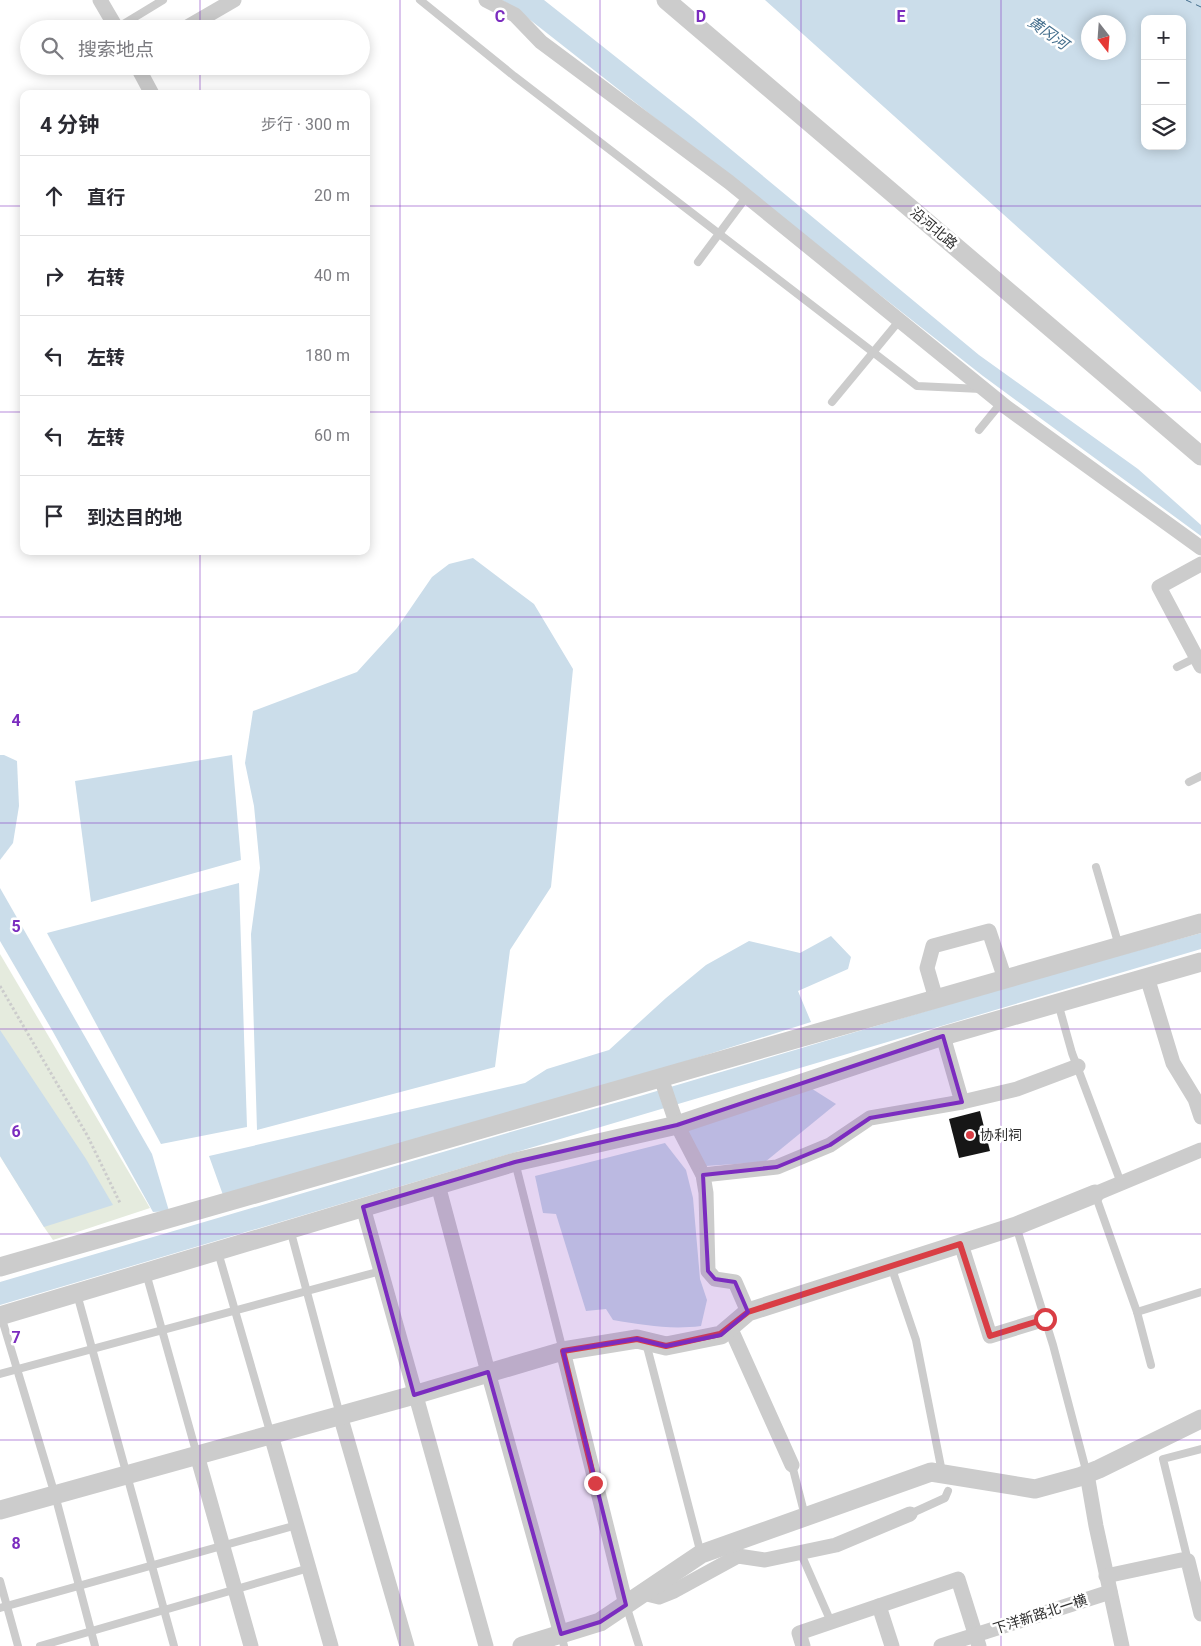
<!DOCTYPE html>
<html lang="zh">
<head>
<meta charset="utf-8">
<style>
  body { margin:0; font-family:Roboto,"Noto Sans SC",sans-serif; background:#f7f7f7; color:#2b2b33 }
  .controls { position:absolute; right:15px; top:15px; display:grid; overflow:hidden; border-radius:10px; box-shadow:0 2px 12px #0003 }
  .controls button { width:45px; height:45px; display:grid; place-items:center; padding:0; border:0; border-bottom:1px solid #e1e1e2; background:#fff; color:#2b2b33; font:25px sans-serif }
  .compass { position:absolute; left:1081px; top:15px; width:45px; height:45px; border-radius:50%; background:#fff; box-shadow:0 2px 12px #0003; rotate:163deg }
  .stop { position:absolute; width:15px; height:15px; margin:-11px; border:4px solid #d93e45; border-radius:50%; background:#fff }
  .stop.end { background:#d93e45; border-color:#fff; box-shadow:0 1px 5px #0008 }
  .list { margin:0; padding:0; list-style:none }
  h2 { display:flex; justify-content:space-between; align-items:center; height:65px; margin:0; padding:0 20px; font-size:21px }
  h2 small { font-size:16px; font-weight:400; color:#7c7c81 }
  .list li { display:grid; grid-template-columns:32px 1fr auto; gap:15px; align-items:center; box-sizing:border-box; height:80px; padding:0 20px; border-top:1px solid #e1e1e2 }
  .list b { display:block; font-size:19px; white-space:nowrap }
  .list em { font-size:16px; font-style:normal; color:#7c7c81 }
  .icon { flex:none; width:28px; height:28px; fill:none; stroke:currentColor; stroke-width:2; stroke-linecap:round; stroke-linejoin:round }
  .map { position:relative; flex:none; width:1201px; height:1646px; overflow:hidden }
  .search { position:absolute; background:#fff; box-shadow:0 2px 12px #0003; left:20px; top:20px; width:350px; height:55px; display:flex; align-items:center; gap:12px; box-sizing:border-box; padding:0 18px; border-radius:28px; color:#7c7c81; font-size:19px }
  .panel { position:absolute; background:#fff; box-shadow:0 2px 12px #0003; left:20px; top:90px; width:350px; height:465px; border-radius:10px }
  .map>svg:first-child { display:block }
  .green { fill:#e5ebde }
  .water { fill:#cbddea; fill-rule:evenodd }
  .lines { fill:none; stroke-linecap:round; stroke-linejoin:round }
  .ferry { stroke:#426d8c; stroke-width:1; stroke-dasharray:6 5; stroke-linecap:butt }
  .building { fill:#161616 }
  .path { stroke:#ccc; stroke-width:3; stroke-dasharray:2.5 2.5; stroke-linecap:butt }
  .service { stroke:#ccc; stroke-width:8 }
  .minor { stroke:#ccc; stroke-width:15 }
  .tertiary { stroke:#ccc; stroke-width:19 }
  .route { stroke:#d93e45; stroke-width:6 }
  .marked { fill:#7b2cbf; fill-opacity:0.2; stroke:#7b2cbf; stroke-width:4; stroke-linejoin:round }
  .grid { fill:none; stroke:#7b2cbf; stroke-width:1; stroke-opacity:0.55 }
  .poi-dot { fill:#d93e45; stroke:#fff; stroke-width:2 }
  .labels { text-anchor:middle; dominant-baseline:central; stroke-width:5; stroke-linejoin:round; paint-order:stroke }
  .street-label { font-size:14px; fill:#2f2f2f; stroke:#fff }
  .poi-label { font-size:14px; fill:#2f2f2f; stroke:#fff; text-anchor:start }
  .water-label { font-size:15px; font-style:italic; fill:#426d8c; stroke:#fff }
  .grid-label { font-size:16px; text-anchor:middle; font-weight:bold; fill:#7b2cbf; stroke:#fff; stroke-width:5; stroke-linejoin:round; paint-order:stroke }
</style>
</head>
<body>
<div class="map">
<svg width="1201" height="1646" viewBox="0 0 1201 1646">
  <rect width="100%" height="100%" fill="#fff"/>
  <polygon class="green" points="0,954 150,1208 53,1240 44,1227 0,1156"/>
  <g class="water">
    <polygon points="502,0 544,0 693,118 979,355 1138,469 1201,525 1201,536 983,376 515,8"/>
    <path d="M765,0H1201V392ZM1145,19H1182V146H1145ZM1088,22H1118V52H1088Z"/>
    <polygon points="473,558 534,604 573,669 551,887 510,950 495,1067 257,1130 251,934 260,868 254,806 245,763 253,711 357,672 397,628 432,577 449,564"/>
    <polygon points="0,755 4,755 17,761 19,806 13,843 0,860"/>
    <polygon points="232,755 241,860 91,902 75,781"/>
    <polygon points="239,883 247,1127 161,1144 47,933"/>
    <polygon points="0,888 152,1154 169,1211 153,1212 52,1030 0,941"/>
    <polygon points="1201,933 1201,949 0,1305 0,1282 521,1129 640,1096 1041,977"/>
    <polygon points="831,936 851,957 848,969 798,991 811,1022 601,1088 223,1195 209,1156 525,1083 547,1069 609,1050 666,998 706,965 749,941 800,953"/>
    <polygon points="0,1030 86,1159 113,1205 44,1227 0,1156"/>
    <polygon points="806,1085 836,1104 765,1162 706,1166 687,1132 688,1125"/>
    <path d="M665,1143L686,1170L693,1198L700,1279L707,1300L701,1326C670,1330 644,1325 613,1320L606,1309L586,1311L556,1214L543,1213L535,1176Z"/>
  </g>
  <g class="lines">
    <polyline class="ferry" points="1186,0 1201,7"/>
  </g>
  <polygon class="building" points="980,1111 990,1151 959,1158 949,1119"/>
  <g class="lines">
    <polyline class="path" points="0,986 87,1135 120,1203"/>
    <g class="service">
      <polyline points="420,0 514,76 917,386 981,389"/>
      <polyline points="117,28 163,0"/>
      <polyline points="698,262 747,196"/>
      <polyline points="832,402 899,321"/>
      <polyline points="979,430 1001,403"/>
      <polyline points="1177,667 1197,657"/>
      <polyline points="1189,782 1201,776"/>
      <polyline points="1096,867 1119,946"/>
      <polyline points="1058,1003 1072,1053 1121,1183"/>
      <polyline points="515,1162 563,1351"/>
      <polyline points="1095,1194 1137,1312 1151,1365"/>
      <polyline points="1016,1226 1053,1345 1087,1474"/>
      <polyline points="290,1229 340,1415"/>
      <polyline points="218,1252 271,1435"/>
      <polyline points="891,1266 916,1340 942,1472"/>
      <polyline points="146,1273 197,1455"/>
      <polyline points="77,1294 174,1646"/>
      <polyline points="1137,1312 1201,1292"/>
      <polyline points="1,1316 55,1495 95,1646"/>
      <polyline points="646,1343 701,1554"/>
      <polyline points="0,1374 381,1271"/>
      <polyline points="792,1465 805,1516"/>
      <polyline points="910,1514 945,1498 948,1491"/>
      <polyline points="802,1556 831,1622"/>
      <polyline points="1188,1561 1163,1459 1201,1449"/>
      <polyline points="0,1581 18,1646"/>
      <polyline points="626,1605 639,1646"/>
      <polyline points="0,1608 297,1525"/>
      <polyline points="561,1634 564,1646"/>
      <polyline points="40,1646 309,1568"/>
    </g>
    <g class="minor">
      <polyline points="100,0 117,29"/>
      <polyline points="486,0 515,15 541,42 729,182 1006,407 1201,548"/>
      <polyline points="184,29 234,0"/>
      <polyline points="137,66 152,94"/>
      <polyline points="1201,564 1159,587 1201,666"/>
      <polyline points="1147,977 1173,1063 1195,1099 1201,1117"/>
      <polyline points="936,999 927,968 933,946 989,931 1005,979"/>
      <polyline points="943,1036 962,1102"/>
      <polyline points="661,1078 677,1125 703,1175 706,1193 708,1271 715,1279 735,1282 748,1312"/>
      <polyline points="703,1175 777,1167 830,1145 870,1118 962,1102 1017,1089 1078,1066"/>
      <polyline points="438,1185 488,1372 561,1634"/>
      <polyline points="1095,1194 1201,1150"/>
      <polyline points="363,1207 486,1646"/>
      <polyline points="961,1244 990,1336 1045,1319"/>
      <polyline points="730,1327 792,1465"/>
      <polyline points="563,1351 626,1605"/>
      <polyline points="340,1415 407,1646"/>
      <polyline points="271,1435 331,1646"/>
      <polyline points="197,1455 251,1646"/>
      <polyline points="1087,1474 1096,1526 1122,1646"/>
      <polyline points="1106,1576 1181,1560 1188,1561 1201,1614"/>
      <polyline points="643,1593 659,1597 674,1591 738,1556 765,1560 836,1545 910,1514"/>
      <polyline points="879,1606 892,1646"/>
      <polyline points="803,1646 799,1633 958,1579 979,1646"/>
      <polyline points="941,1646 1110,1592"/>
    </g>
    <g class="tertiary">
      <polyline points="666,0 1201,456"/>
      <polyline points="0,1267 1201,923"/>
      <polyline points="0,1316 515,1162 677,1125 943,1036 1201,962"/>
      <polyline points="0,1510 414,1395 563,1351 637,1339 666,1346 721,1335 748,1312 1016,1226 1095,1194"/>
      <polyline points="522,1646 600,1622 701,1554 931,1472 1035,1489 1079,1477 1099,1469 1201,1419"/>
    </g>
  </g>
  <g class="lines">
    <polyline class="route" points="595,1483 563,1351 637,1339 666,1346 720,1334 748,1312 960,1244 990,1336 1045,1319"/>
  </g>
  <path class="marked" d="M943,1036L962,1102L870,1118L830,1145L777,1167L703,1175L708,1271L715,1279L735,1282L748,1312L721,1335L666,1346L637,1339L563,1351L626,1605L600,1622L561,1634L488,1372L414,1395L363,1207L515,1162L677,1125Z"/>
  <path class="grid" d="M200,0V29M400,0V1646M600,0V1646M801,0V1646M1001,0V1646M200,66V94M0,206H24M366,206H1201M0,412H24M366,412H1201M200,551V1646M0,617H1201M0,823H1201M0,1029H1201M0,1234H1201M0,1440H1201"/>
  <circle class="poi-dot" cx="970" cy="1135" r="5"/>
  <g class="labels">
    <g class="street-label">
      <text transform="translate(934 228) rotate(40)">沿河北路</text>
      <text transform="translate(1040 1614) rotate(-18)">下洋新路北一横</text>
    </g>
    <g class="poi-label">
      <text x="980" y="1135">协利祠</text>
    </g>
    <g class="water-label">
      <text transform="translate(1048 33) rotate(35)">黄冈河</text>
    </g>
  </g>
  <g class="grid-label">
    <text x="500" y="22">C</text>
    <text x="701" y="22">D</text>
    <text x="901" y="22">E</text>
    <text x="16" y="726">4</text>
    <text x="16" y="932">5</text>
    <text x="16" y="1137">6</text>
    <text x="16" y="1343">7</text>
    <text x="16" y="1549">8</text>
  </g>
</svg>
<div class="controls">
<button>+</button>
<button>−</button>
<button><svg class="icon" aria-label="layers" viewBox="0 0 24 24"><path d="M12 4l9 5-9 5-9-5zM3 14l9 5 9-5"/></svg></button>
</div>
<svg class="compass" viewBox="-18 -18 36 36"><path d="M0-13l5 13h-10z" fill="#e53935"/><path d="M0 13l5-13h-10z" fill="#7c7c81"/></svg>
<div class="stop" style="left:1045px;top:1319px"></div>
<div class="stop end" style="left:595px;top:1483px"></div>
<div class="search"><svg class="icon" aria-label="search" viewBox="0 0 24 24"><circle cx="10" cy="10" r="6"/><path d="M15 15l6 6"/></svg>搜索地点</div>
<section class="panel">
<h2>4 分钟<small>步行 · 300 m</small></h2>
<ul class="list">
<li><svg class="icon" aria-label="ahead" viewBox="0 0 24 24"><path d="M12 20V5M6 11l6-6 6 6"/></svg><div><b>直行</b></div><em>20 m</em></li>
<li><svg class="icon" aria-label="right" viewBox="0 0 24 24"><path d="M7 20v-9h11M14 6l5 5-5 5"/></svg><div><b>右转</b></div><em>40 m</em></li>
<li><svg class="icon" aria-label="left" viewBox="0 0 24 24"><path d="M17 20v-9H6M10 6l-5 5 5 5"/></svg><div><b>左转</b></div><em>180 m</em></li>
<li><svg class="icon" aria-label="left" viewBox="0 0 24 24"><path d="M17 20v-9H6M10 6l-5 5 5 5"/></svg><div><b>左转</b></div><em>60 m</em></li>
<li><svg class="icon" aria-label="arrive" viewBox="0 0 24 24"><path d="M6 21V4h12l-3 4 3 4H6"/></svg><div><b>到达目的地</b></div></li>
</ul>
</section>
</div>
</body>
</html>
